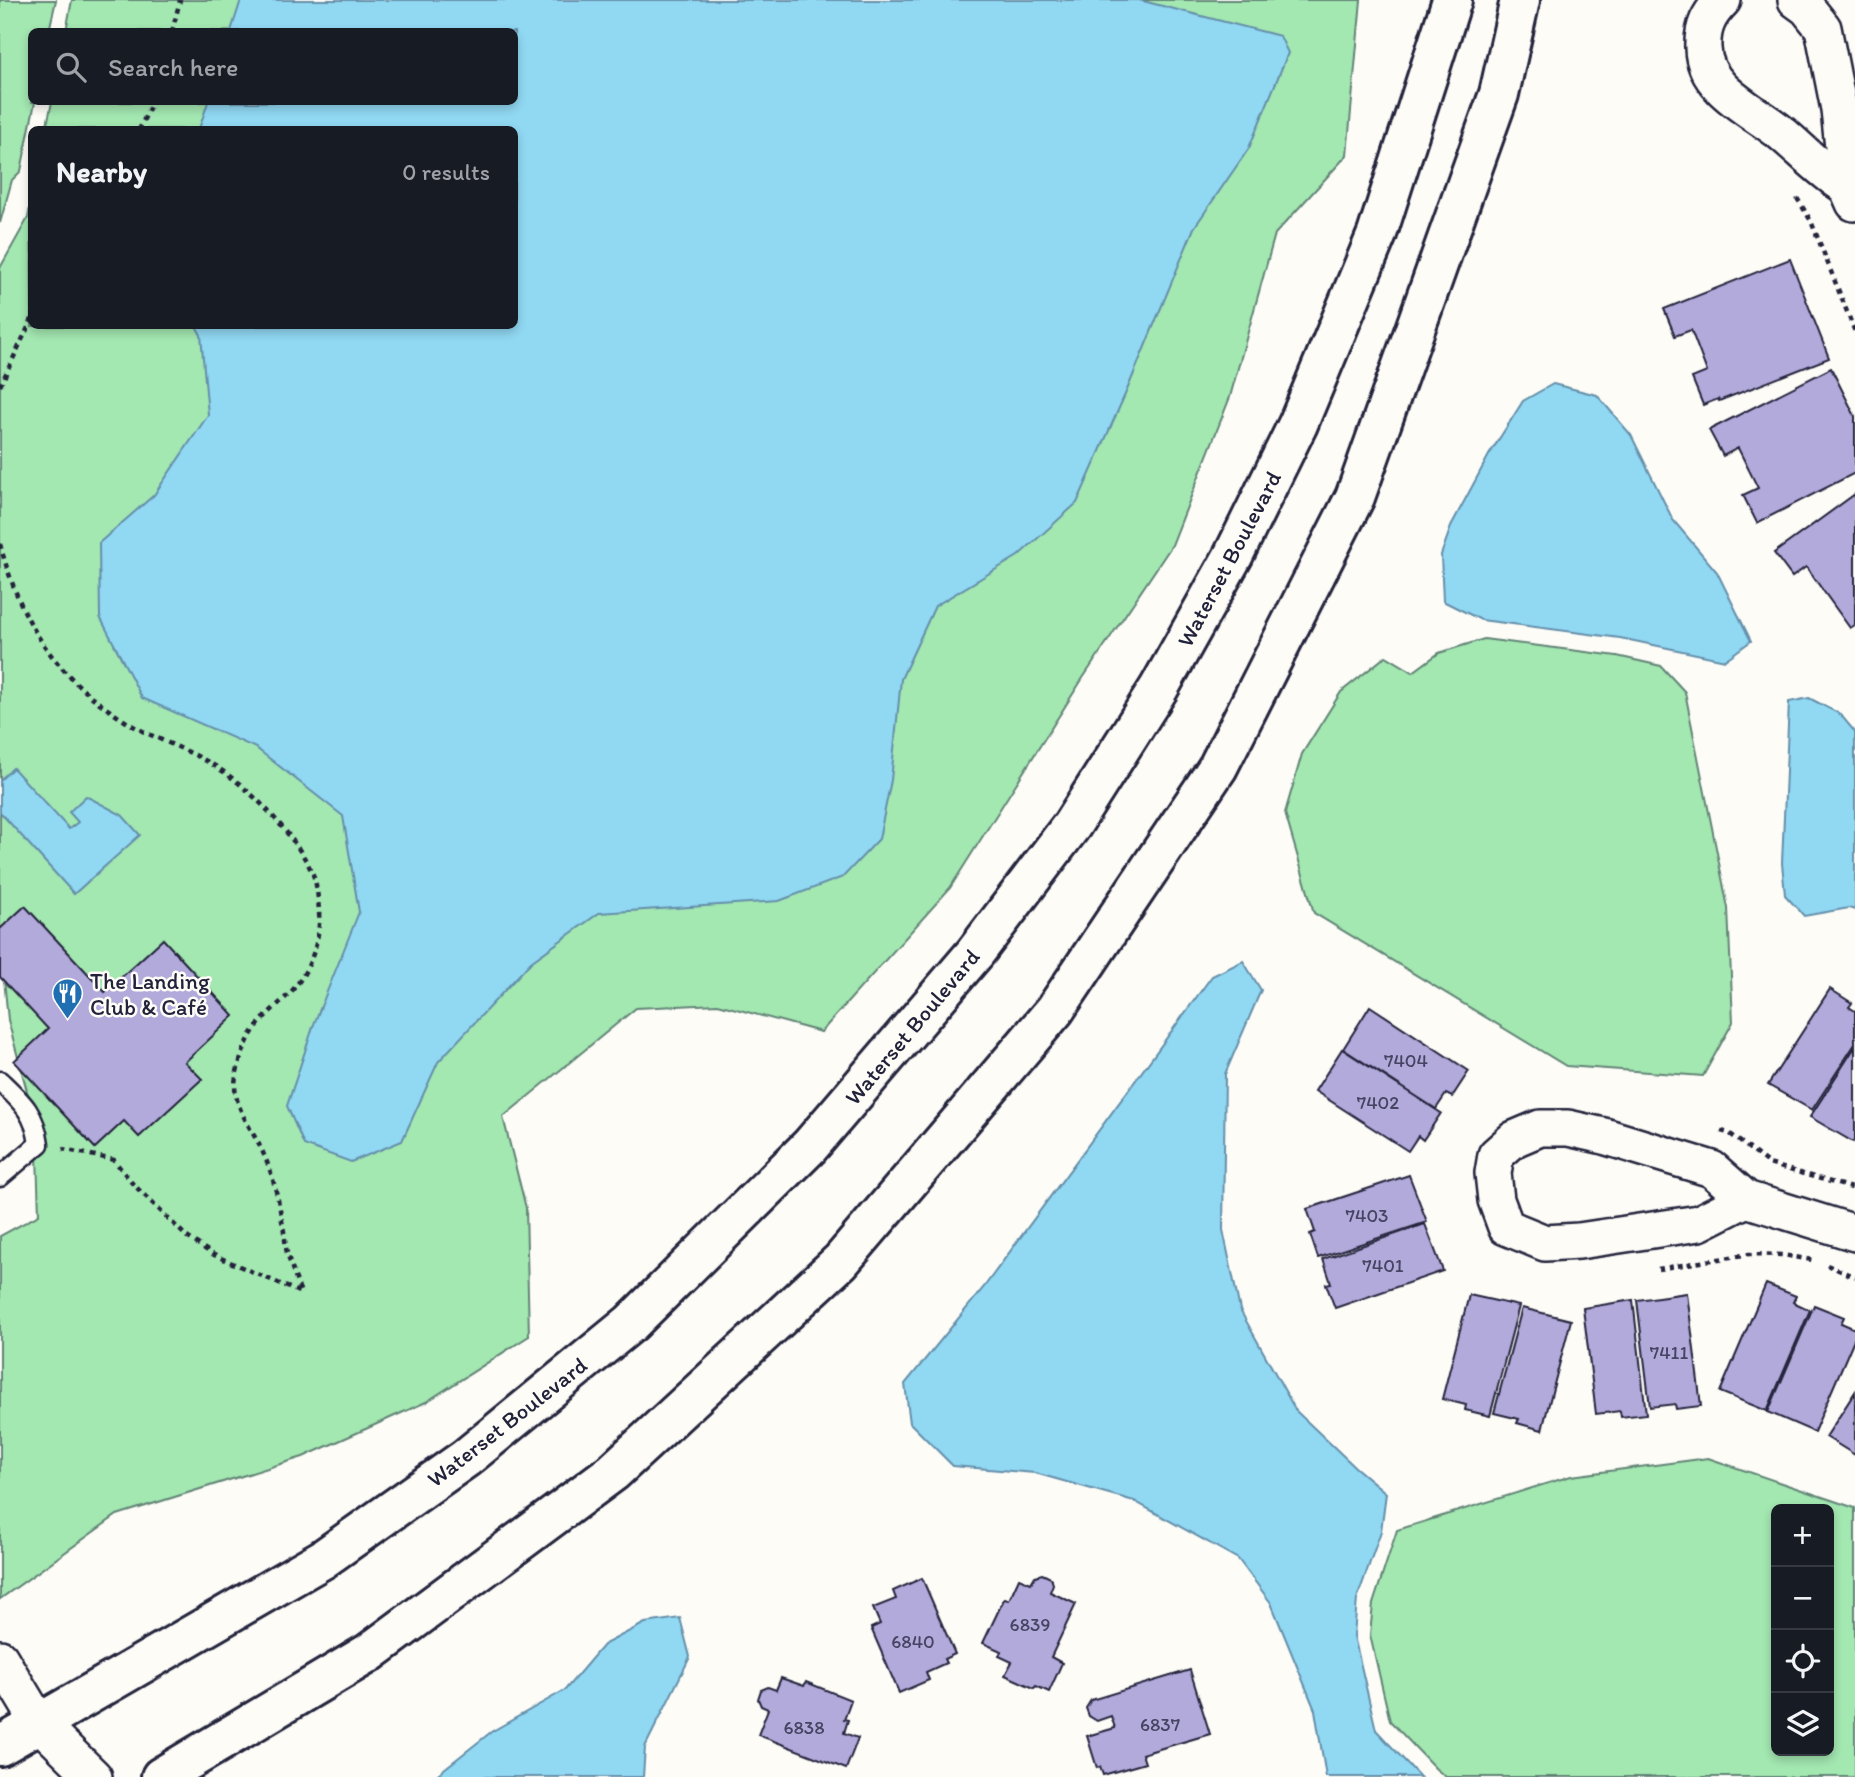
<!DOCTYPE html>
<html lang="en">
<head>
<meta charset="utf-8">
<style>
  body { margin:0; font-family:Itim,sans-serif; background:#242831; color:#f1f3f6 }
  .controls { position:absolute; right:21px; bottom:21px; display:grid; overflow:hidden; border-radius:10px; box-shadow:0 4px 10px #0003 }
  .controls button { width:63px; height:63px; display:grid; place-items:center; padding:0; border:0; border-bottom:2px solid #363941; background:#171b24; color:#f1f3f6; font:35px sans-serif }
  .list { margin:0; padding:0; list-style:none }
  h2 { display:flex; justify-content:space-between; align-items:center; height:91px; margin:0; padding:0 28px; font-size:30px }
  h2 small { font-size:23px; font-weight:400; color:#9ea1a6 }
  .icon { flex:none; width:38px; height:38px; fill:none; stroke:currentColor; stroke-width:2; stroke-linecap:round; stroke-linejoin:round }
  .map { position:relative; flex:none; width:1855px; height:1777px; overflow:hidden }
  .search { position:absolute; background:#171b24; box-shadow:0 4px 10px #0003; left:28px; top:28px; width:490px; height:77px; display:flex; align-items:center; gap:18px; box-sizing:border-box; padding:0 24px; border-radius:10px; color:#9ea1a6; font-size:26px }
  .panel { position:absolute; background:#171b24; box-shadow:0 4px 10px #0003; left:28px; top:126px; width:490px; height:203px; border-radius:10px }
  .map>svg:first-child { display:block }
  .green { fill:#a3e7b1; stroke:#628476; stroke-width:2; fill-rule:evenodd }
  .water { fill:#91d8f3; stroke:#658fa9; stroke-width:2 }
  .building { fill:#b2aadb; stroke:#22223b; stroke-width:2 }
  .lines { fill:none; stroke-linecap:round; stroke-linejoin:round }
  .service-casing { stroke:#22223b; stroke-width:23 }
  .minor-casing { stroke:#22223b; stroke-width:40 }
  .tertiary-casing { stroke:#22223b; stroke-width:44 }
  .path { stroke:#22223b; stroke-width:4.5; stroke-dasharray:5 5; stroke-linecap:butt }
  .service { stroke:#fdfcf7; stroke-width:18 }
  .minor { stroke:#fdfcf7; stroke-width:35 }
  .tertiary { stroke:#fdfcf7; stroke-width:38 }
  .labels { text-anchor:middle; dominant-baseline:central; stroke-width:5; stroke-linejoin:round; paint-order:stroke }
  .number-label { font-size:19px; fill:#464463 }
  .street-label { font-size:23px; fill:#22223b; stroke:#fdfcf7 }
  .poi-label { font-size:23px; fill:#22223b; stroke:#fdfcf7; text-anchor:start }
</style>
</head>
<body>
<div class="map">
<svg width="1855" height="1777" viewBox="0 0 1855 1777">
  <rect width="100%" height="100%" fill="#fdfcf7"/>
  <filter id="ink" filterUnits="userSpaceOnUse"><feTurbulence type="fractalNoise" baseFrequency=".0143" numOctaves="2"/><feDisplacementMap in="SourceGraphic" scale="14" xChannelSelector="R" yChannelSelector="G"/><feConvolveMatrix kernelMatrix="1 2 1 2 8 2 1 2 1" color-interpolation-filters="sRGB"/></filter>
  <g filter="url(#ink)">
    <g class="green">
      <polygon points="0,0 56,0 49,31 32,32 32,102 35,102 21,171 12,180 0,223"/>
      <polygon points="72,0 1361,0 1347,155 1275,234 1230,397 1172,545 1083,678 950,888 821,1032 718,1004 636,1008 503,1117 526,1208 529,1336 426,1402 303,1457 117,1515 0,1599 0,1236 39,1215 36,1125 8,1020 0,938 0,268 28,218 31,201 32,326 514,326 514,130 46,129 52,102 514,102 514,32 66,31"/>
      <polygon points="1484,639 1617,656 1661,666 1685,692 1728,908 1733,1022 1703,1076 1566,1066 1314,913 1285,813 1302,754 1341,692 1386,656 1413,672 1439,653"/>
      <path d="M1708,1458L1855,1508V1777H1446L1436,1769L1390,1721L1370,1635L1373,1604L1397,1530L1571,1476ZM1776,1509H1829V1751H1776Z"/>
    </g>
    <g class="water">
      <polygon points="241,0 1139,0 1280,36 1288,53 1249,148 1194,228 1127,390 1077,503 1018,556 935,606 901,679 891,780 879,839 843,877 779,901 599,913 531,962 438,1062 402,1141 351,1162 304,1145 287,1106 314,1024 359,912 343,816 256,748 142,698 100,617 99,543 154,495 208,415 201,335 196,326 514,326 514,130 199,129 208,102 514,102 514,32 231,31"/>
      <polygon points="1553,384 1597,395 1631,435 1673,520 1717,572 1751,641 1725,660 1620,638 1481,620 1443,601 1441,555 1452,524 1489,455 1523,401"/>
      <polygon points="1809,698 1840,714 1855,732 1855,910 1849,908 1804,916 1785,895 1782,863 1789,702"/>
      <polygon points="13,768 69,829 78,822 69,812 86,796 122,815 140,835 74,894 0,812 0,780"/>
      <polygon points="1243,961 1261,990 1225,1074 1223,1230 1240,1310 1296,1411 1355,1467 1386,1493 1381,1531 1357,1599 1354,1636 1376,1730 1420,1777 1326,1777 1315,1710 1271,1603 1238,1559 1134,1501 1035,1473 953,1466 910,1423 905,1384 984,1287 1212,976"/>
      <polygon points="680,1618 690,1657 645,1747 643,1777 434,1777 491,1732 565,1690 603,1645 645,1623"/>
    </g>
    <g class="building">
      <polygon points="1790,259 1829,358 1719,401 1718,399 1703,405 1692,378 1707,372 1691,330 1675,336 1664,309"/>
      <polygon points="1831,368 1855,416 1855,473 1757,523 1743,495 1758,488 1738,448 1723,456 1709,430"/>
      <polygon points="1855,494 1855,625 1850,628 1806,567 1792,577 1774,553"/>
      <polygon points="25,906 105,992 163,939 234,1016 185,1062 202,1079 139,1137 124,1121 95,1148 14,1061 48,1029 0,977 0,929"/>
      <polygon points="1830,989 1852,1003 1849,1007 1855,1011 1855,1044 1812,1110 1768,1085"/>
      <polygon points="1370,1006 1469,1071 1452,1097 1446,1094 1436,1109 1343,1049"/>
      <polygon points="1855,1047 1855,1140 1853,1142 1810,1117"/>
      <polygon points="1342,1049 1441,1113 1423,1140 1418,1136 1408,1151 1315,1091"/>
      <polygon points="1409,1175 1427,1222 1318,1258 1310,1234 1315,1232 1307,1209"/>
      <polygon points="1425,1224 1443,1271 1335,1308 1326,1284 1331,1283 1323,1259"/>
      <polygon points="1766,1284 1796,1296 1793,1302 1810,1310 1767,1411 1720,1392"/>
      <polygon points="1687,1293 1701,1406 1676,1409 1675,1404 1650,1407 1637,1300"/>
      <polygon points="1469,1295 1519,1306 1490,1416 1465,1410 1466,1405 1442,1399"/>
      <polygon points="1633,1300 1646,1414 1621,1417 1620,1411 1596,1414 1583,1308"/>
      <polygon points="1814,1305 1844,1317 1841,1323 1855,1329 1855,1337 1814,1432 1768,1412"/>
      <polygon points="1522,1308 1571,1320 1542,1430 1517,1423 1519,1419 1494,1413"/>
      <polygon points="1855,1392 1855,1455 1826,1437"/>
      <polygon points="1042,1574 1051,1578 1053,1584 1050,1592 1076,1604 1051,1657 1062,1663 1049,1692 1036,1686 1034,1688 1005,1675 1012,1662 999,1656 1001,1651 983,1643 1004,1599 1009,1600 1019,1578 1031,1583 1035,1576"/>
      <polygon points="922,1578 955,1654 944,1659 946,1663 926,1672 929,1680 899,1693 871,1628 880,1624 873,1608 896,1599 893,1591"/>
      <polygon points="1190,1670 1210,1734 1142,1754 1145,1763 1103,1775 1100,1767 1097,1768 1087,1736 1115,1728 1111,1716 1097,1721 1089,1716 1086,1708 1091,1700"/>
      <polygon points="781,1678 804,1686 806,1682 851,1700 844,1719 848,1720 844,1733 858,1738 846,1769 758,1735 768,1709 761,1706 758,1699 761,1690 768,1687 776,1690"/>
    </g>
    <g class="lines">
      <defs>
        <path id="service" d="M0,1081C22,1102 35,1113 39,1144L0,1177"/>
        <g id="minor">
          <path d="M1723,0C1709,14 1702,27 1703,48C1704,89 1751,109 1780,132C1803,151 1822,172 1847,187"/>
          <polyline points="1796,0 1807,8 1823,28 1839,109 1847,187 1854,203"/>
          <polyline points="1746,1199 1699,1223 1579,1241 1545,1243 1506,1227 1496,1200 1493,1173 1496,1155 1514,1139 1540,1128 1568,1128 1604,1136 1712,1169 1746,1199 1855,1233"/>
          <polyline points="0,1658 39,1723 94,1777"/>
        </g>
        <g id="tertiary">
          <polyline points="0,1746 323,1559 466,1458 631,1323 810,1146 975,953 1072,825 1159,688 1233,556 1298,424 1377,234 1452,0"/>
          <polyline points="161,1777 369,1653 613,1472 841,1261 1055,1010 1218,767 1355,497 1499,94 1520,0"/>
        </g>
      </defs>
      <use href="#service" class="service-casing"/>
      <use href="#minor" class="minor-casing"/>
      <use href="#tertiary" class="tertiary-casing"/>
      <g class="path">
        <polyline points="172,32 180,0"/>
        <polyline points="139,130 152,102"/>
        <polyline points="1797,198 1811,221 1855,332"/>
        <polyline points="0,386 32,319"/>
        <path d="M0,544C21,623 55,676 125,721C153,739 186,748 215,766C249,787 293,833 311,870C317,882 318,898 319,911C321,943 308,976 285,998C273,1009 258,1022 250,1037C244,1048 238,1065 236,1077C230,1104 254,1131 264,1155C274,1177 279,1203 283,1226C285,1235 285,1244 287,1253C291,1266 296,1280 301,1293L214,1255L187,1237L132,1183L114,1160L63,1149"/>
        <polyline points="1721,1131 1729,1133 1769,1164 1855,1189"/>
        <polyline points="1827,1265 1855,1277"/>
        <polyline points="1658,1269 1749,1254 1783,1255 1812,1260"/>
      </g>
      <use href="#service" class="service"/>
      <use href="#minor" class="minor"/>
      <use href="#tertiary" class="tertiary"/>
    </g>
  </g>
  <defs>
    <symbol id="restaurant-pin" viewBox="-11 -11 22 30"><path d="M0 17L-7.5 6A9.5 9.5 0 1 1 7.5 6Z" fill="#1f6fb2" stroke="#fdfcf7"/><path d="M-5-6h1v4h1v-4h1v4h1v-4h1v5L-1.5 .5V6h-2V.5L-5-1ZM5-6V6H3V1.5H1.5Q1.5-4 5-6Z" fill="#fff"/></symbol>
  </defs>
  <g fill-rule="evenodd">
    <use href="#restaurant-pin" x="50" y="976" width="35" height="47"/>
  </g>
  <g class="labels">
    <g class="number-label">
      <text x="1406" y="1060">7404</text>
      <text x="1378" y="1102">7402</text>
      <text x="1367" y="1215">7403</text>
      <text x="1383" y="1265">7401</text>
      <text x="1669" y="1352">7411</text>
      <text x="1030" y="1624">6839</text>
      <text x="913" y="1641">6840</text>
      <text x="1160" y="1724">6837</text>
      <text x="804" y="1727">6838</text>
    </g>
    <g class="street-label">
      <text transform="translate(1229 559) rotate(-62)">Waterset Boulevard</text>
      <text transform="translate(912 1027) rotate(-50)">Waterset Boulevard</text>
      <text transform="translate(507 1422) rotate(-38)">Waterset Boulevard</text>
    </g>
    <g class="poi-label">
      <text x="90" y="981">The Landing<tspan x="90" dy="26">Club &amp; Café</tspan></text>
    </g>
  </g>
</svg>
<div class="controls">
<button>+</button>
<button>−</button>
<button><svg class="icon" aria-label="locate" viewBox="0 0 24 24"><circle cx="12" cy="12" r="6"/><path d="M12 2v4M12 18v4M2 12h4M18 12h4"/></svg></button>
<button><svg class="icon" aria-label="layers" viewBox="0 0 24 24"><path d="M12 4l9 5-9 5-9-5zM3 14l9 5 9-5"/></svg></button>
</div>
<div class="search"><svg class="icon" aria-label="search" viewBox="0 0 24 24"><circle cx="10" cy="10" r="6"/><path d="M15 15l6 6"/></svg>Search here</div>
<section class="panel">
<h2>Nearby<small>0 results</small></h2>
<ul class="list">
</ul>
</section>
</div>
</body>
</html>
